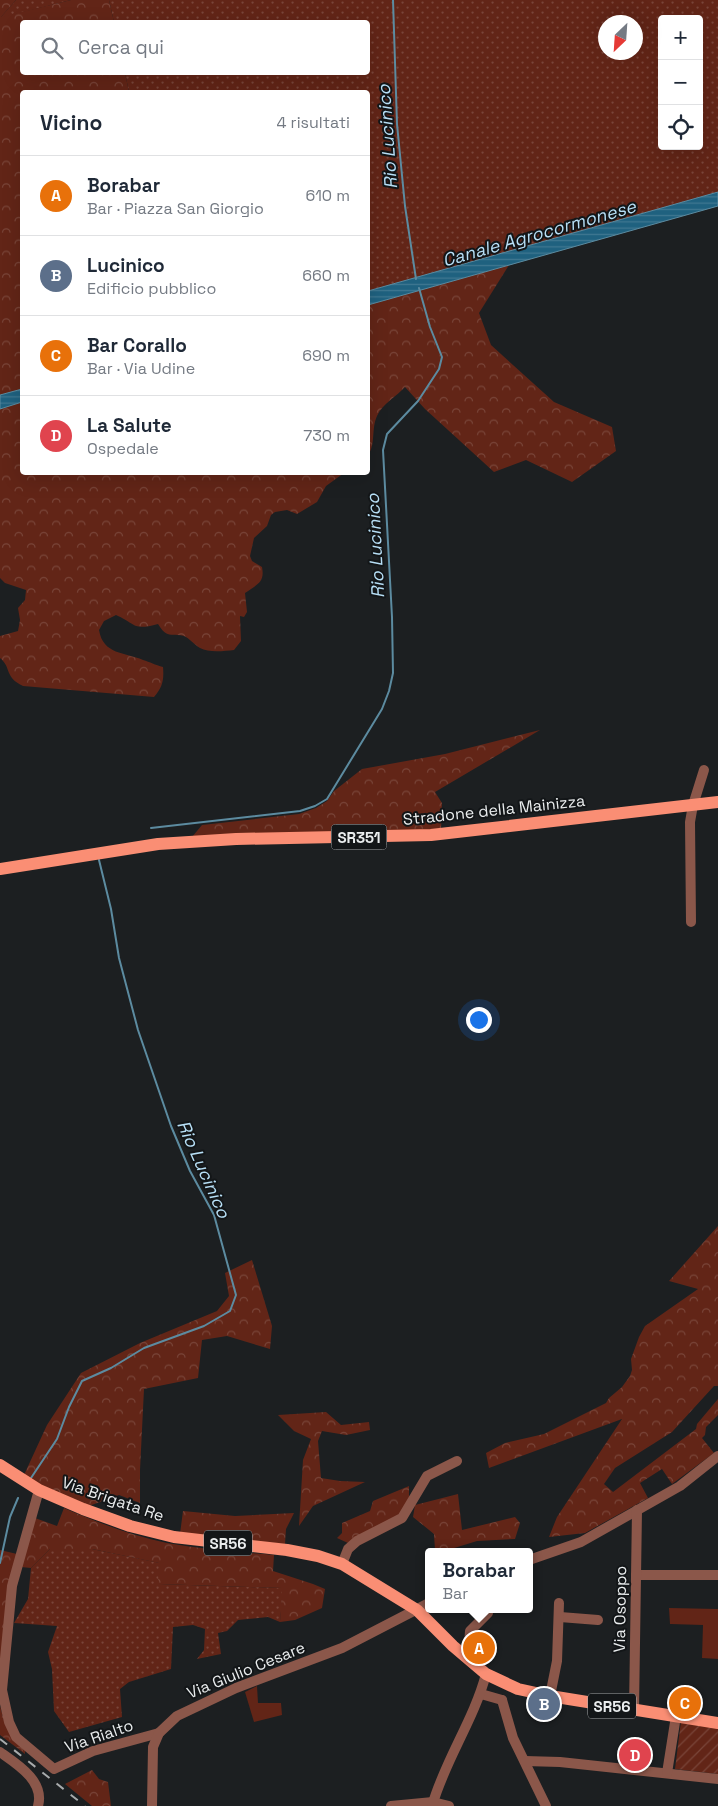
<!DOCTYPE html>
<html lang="it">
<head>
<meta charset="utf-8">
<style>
  body { margin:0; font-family:"Space Grotesk",sans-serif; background:#f6f6f7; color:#1f2937 }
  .controls { position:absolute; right:15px; top:15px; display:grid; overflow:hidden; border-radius:5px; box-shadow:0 5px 20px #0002 }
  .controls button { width:45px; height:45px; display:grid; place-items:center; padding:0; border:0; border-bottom:1px solid #e0e1e3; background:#fff; color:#1f2937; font:25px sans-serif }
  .compass { position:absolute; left:598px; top:15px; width:45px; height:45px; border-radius:50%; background:#fff; box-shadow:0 5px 20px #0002; rotate:205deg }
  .you { position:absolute; left:478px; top:1019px; width:18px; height:18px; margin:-12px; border:4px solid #fff; border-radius:50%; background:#1a73e8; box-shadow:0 0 0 8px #1a73e833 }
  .badge { display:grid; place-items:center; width:32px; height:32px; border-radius:50%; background:#2563eb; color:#fff; font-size:16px; font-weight:700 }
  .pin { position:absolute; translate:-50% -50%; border:2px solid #fff; box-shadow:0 1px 5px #0006 }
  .popup { position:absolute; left:425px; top:1548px; width:108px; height:65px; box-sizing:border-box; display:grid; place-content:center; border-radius:5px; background:#fff; filter:drop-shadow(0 1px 4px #0005); font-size:16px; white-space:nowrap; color:#747a83 }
  .popup b { font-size:19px; color:#1f2937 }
  .popup::after { content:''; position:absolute; left:50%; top:100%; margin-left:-10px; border:10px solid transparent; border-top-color:#fff }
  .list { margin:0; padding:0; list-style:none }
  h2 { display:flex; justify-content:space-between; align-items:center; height:65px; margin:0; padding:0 20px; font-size:21px }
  h2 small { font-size:16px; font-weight:400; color:#747a83 }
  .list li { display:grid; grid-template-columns:32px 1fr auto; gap:15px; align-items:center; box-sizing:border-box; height:80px; padding:0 20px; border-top:1px solid #e0e1e3 }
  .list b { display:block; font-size:19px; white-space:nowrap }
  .list p { margin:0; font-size:16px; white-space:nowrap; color:#747a83 }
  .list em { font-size:16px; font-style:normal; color:#747a83 }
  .icon { flex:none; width:28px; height:28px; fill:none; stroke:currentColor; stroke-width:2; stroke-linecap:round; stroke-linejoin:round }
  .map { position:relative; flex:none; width:718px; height:1806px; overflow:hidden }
  .search { position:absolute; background:#fff; box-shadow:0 5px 20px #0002; left:20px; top:20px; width:350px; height:55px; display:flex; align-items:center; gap:12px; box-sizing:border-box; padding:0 18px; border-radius:5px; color:#747a83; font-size:19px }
  .panel { position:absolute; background:#fff; box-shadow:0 5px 20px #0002; left:20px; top:90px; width:350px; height:385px; border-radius:5px }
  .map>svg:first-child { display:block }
  .grass { fill:url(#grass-dots); fill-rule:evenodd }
  .forest { fill:url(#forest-crowns) }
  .park { fill:#622517 }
  .garden { fill:url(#garden-furrows) }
  .water { fill:url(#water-rules); stroke:#5c8ba0 }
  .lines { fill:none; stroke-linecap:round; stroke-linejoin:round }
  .stream { stroke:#5c8ba0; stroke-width:2 }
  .minor { stroke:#8b574a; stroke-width:10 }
  .major { stroke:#fa8e74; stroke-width:12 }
  .rail { stroke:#a8abac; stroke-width:2; stroke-dasharray:9 9; stroke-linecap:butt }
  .labels { text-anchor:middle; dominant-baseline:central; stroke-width:4; stroke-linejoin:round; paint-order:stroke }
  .shield { fill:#131618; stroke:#aaacae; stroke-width:1 }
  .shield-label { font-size:15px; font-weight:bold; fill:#eaedee }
  .street-label { font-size:16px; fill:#eaedee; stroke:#131618 }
  .water-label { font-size:18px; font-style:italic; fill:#b7dff6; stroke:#131618 }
</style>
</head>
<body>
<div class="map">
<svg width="718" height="1806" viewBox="0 0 718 1806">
  <defs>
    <pattern id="grass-dots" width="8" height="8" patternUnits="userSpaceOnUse" patternTransform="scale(1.25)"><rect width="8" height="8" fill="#622517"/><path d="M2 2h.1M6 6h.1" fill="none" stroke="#794539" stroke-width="1.8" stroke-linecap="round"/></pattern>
    <pattern id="forest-crowns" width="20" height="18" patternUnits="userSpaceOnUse" patternTransform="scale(1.25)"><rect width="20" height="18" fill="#622517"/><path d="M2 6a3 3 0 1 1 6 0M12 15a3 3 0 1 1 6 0" fill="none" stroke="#794539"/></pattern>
    <pattern id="garden-furrows" width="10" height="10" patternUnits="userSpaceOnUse" patternTransform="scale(1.25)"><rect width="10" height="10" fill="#622517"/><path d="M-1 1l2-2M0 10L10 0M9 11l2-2" fill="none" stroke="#794539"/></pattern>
    <pattern id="water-rules" width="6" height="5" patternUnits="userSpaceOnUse" patternTransform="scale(1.25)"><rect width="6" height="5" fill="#1f617f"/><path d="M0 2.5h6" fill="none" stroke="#407891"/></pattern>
  </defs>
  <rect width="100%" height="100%" fill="#1c1f21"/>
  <g class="grass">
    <polygon points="16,0 71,0 0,18"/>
    <path d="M109,0H718V192L368,291V92H129L125,73L368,72V22H114ZM662,19H699V146H662ZM606,22H636V52H606Z"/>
    <polygon points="50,1549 92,1549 160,1563 159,1584 283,1588 280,1622 268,1617 238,1620 227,1631 218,1633 221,1654 197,1659 204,1650 205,1629 193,1625 173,1627 171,1669 129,1682 120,1689 122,1717 69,1732 54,1711 52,1669 48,1652 57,1626 14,1623 28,1599 31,1568"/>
  </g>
  <g class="forest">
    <polygon points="0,0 16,0 1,17 71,0 109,0 114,22 22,22 22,72 125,73 129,92 22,92 22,389 0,395"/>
    <path d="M509,265L479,313L491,345L554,402L612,427L616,451L572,482L526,460L494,472L425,409L405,387C397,396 382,404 377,416C371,429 376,444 368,455V305Z"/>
    <path d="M22,402V472L344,473L326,486L317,502L297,514L287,510L275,512L271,515L267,526L254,538L250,556L252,561L262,567C265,583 257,584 245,593L247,612L244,617L240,616L241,641L234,650C224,651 209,653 200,648C195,645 189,638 184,636C170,632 168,640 158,624C133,631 136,624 116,615L104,621L99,630C103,655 125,652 143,660C150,662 155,665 163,667C164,679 163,687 154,697L23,686C4,677 12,668 0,658V636L18,631L20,620L18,608L25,600L26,590L5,583L0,578V409Z"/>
    <polygon points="540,730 435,792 442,803 441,830 192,837 202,825 299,814 316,808 327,801 334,791 362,769 445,754"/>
    <polygon points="718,1226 718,1386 714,1386 672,1432 615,1468 604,1484 613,1492 696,1429 697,1424 718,1399 718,1415 706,1427 705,1435 702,1438 714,1453 672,1484 662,1469 640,1483 648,1498 585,1533 549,1537 557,1517 622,1419 489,1468 486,1453 505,1443 544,1434 606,1403 609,1398 622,1387 630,1376 632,1370 631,1359 639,1337 645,1326 698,1289 669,1281"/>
    <polygon points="252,1260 272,1326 270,1349 227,1336 202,1340 198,1378 144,1389 140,1470 140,1503 119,1495 89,1506 41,1487 24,1475 47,1425 81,1373 140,1343 217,1311 229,1296 225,1273"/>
    <polygon points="326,1412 341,1425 369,1422 370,1430 346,1435 322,1431 318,1441 321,1478 340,1481 365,1482 313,1506 299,1526 303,1460 311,1439 294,1431 278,1415"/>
    <polygon points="409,1486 409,1498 399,1516 348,1543 337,1538 342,1533 342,1523 370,1511 373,1501"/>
    <polygon points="458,1494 462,1530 515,1517 520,1523 515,1539 477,1541 451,1549 435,1550 434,1534 413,1517 415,1505"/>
    <path d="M64,1508C97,1522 132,1536 167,1543C202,1549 238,1552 274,1555L273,1571L313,1584L325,1589L322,1608L295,1620L280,1622L282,1588L158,1584L159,1563L92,1549H50L31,1568L21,1567L35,1518L57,1526Z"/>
    <polygon points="183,1511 235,1516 294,1513 286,1529 285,1544 180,1534"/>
    <polygon points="0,1550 17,1554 0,1664"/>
    <polygon points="0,1706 5,1724 25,1750 25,1754 0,1735"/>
    <polygon points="92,1770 99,1779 108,1782 111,1806 92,1806 65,1784"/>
  </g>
  <g class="park">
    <polygon points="669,1608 718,1609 718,1659 702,1658 703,1625 670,1624"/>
    <polygon points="257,1686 258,1703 281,1703 282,1715 254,1722 245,1692"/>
  </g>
  <polygon class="garden" points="681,1721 718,1727 718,1774 675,1769"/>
  <g class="water">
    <polygon points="718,192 718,206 368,305 368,291"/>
    <polygon points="22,389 22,402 0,409 0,395"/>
  </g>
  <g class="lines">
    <g class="stream">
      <polyline points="393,0 397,124 405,206 416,279"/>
      <polyline points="151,828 300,811 315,806 327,799 382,709 389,691 393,673 392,617 383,450 387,434 418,401 439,369 442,357 430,327 419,288"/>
      <polyline points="31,1478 57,1439 69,1407 82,1381 111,1368 144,1348 204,1326 230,1311 236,1295 214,1215 190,1171 171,1126 138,1030 119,958 111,909 99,860"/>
      <polyline points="0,1563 10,1517 18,1498"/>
    </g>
    <g class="minor">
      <polyline points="691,922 690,822 693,805 704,770"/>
      <polyline points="39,1490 12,1586 2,1690 9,1722 16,1737 54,1769 93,1751 159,1733"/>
      <polyline points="529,1560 581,1542 680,1486 718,1456"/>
      <polyline points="342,1564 348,1549 357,1541 402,1518 427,1476 457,1461"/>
      <polyline points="636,1575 718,1575"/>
      <polyline points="560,1617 598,1620"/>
      <polyline points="468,1658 470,1631 488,1613 488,1609"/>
      <polyline points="481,1694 502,1700"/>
      <polyline points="550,1696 557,1661 559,1603"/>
      <polyline points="502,1700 513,1738 546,1806"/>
      <polyline points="634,1710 637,1510"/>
      <path d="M0,1752C17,1764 45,1781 38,1806"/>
      <polyline points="525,1761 560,1762 718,1779"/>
      <polyline points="667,1773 676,1716"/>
      <polyline points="152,1806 153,1747 159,1733 177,1716 236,1688 342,1648 429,1603"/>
      <polyline points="391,1806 433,1802 449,1806"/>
      <path d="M432,1806C445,1760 474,1720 486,1674"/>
    </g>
    <g class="major">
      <polyline points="0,869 158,844 236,839 431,835 718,802"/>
      <polyline points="0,1465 39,1490 83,1509 130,1526 174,1537 287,1550 318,1556 342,1564 417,1610 453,1646 486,1674 518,1689 550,1696 718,1723"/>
    </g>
    <polyline class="rail" points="0,1739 85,1806"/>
  </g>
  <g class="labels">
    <g class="shield">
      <rect x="331.5" y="824.5" width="55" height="25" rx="4"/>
      <rect x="204" y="1530.5" width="48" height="25" rx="4"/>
      <rect x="588" y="1693.5" width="48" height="25" rx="4"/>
    </g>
    <g class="shield-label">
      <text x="359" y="837">SR351</text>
      <text x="228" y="1543">SR56</text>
      <text x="612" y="1706">SR56</text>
    </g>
    <g class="street-label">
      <text transform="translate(494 810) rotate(-6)">Stradone della Mainizza</text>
      <text transform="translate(113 1499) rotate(19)">Via Brigata Re</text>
      <text transform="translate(620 1609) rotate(-89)">Via Osoppo</text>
      <text transform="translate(246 1670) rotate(-22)">Via Giulio Cesare</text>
      <text transform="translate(99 1736) rotate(-19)">Via Rialto</text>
    </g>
    <g class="water-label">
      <text transform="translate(387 137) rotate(-94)">Rio Lucinico</text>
      <text transform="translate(539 233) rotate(-16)">Canale Agrocormonese</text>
      <text transform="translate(375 546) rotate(-93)">Rio Lucinico</text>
      <text transform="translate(204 1169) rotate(66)">Rio Lucinico</text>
    </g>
  </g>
</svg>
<div class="controls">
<button>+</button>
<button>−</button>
<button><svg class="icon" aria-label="locate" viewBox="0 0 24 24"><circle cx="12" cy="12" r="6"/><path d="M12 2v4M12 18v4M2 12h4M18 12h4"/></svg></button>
</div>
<svg class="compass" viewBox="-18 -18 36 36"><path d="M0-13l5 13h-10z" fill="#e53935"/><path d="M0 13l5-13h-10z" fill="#747a83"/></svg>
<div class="you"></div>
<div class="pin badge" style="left:479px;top:1648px;background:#e8710a">A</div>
<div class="popup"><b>Borabar</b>Bar</div>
<div class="pin badge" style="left:544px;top:1704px;background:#5c6f8a">B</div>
<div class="pin badge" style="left:685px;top:1703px;background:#e8710a">C</div>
<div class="pin badge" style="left:635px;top:1755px;background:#e0444e">D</div>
<div class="search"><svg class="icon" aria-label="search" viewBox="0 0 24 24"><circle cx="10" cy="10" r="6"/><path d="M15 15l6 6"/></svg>Cerca qui</div>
<section class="panel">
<h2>Vicino<small>4 risultati</small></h2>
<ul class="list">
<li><span class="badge" style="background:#e8710a">A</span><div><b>Borabar</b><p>Bar · Piazza San Giorgio</p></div><em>610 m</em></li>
<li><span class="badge" style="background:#5c6f8a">B</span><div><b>Lucinico</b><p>Edificio pubblico</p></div><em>660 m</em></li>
<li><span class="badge" style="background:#e8710a">C</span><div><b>Bar Corallo</b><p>Bar · Via Udine</p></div><em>690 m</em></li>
<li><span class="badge" style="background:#e0444e">D</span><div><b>La Salute</b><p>Ospedale</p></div><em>730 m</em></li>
</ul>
</section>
</div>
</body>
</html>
